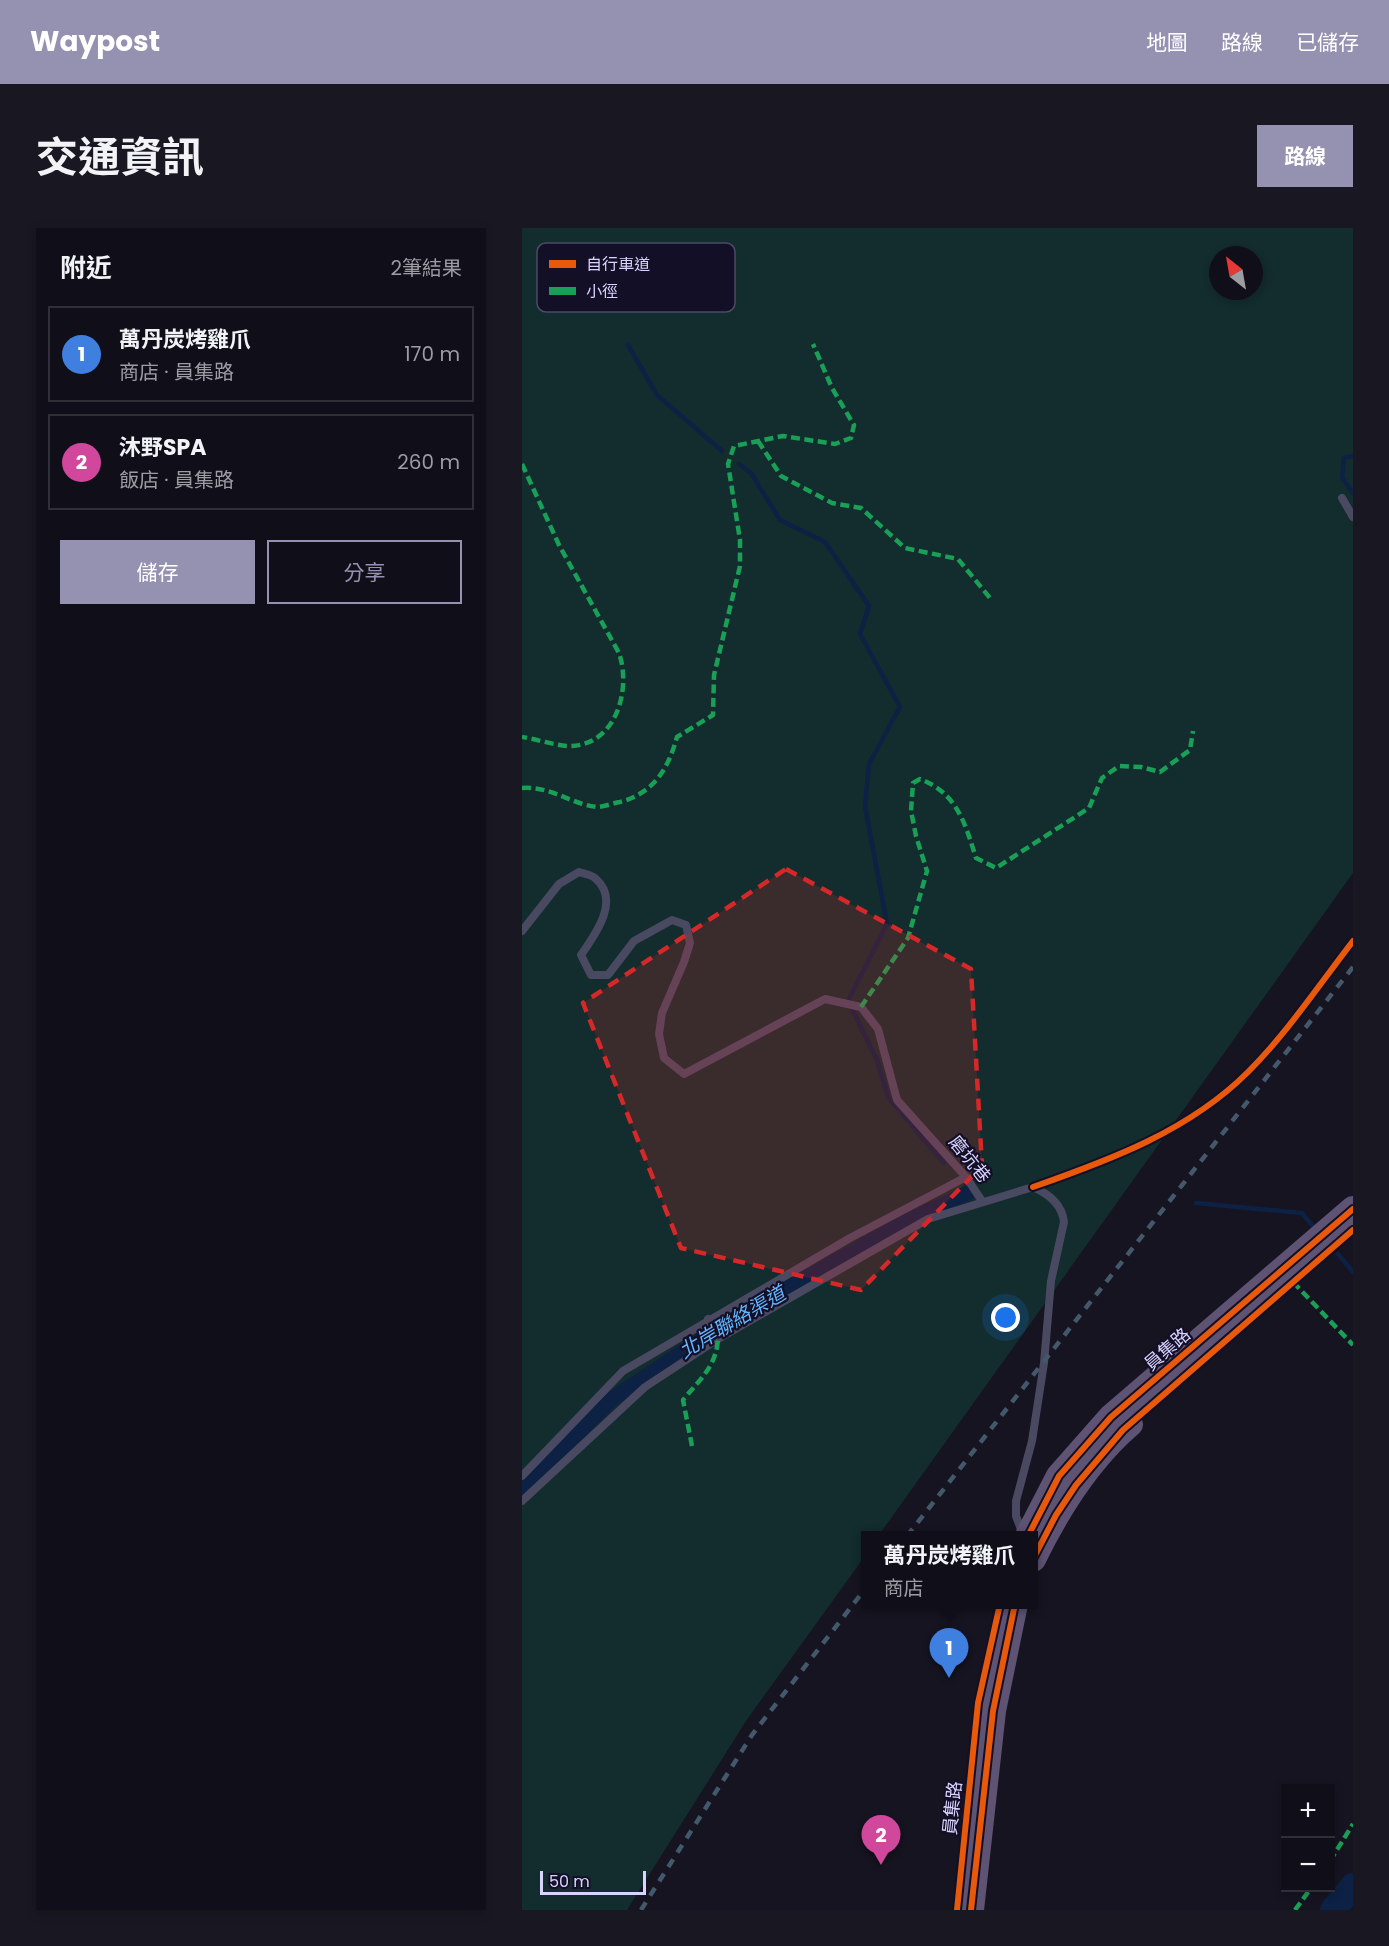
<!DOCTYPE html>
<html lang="zh-TW">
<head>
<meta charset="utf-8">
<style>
  body { margin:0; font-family:Poppins,"Noto Sans TC",sans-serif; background:#191822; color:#f1f3f6 }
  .controls { position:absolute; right:18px; bottom:18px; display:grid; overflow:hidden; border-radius:0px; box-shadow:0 3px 9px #0003 }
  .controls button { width:54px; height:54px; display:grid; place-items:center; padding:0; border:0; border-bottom:2px solid #302f38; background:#100f19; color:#f1f3f6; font:30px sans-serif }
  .compass { position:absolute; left:687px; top:18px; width:54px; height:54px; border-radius:50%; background:#100f19; box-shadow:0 3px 9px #0003; rotate:329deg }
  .scale { position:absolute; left:18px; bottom:15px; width:106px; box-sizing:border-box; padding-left:6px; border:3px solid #d9d4ff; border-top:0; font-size:16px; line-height:21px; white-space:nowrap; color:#d9d4ff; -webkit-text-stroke:4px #130f26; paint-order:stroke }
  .you { position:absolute; left:484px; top:1090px; width:21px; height:21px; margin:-15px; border:4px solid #fff; border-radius:50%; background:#1a73e8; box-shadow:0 0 0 9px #1a73e833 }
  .badge { display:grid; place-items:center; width:39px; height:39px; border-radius:50%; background:#9591b1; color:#fff; font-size:20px; font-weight:700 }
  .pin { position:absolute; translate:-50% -50px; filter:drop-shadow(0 2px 3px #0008) }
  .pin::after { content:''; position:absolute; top:32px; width:21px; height:18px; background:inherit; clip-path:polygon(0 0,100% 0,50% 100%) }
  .popup { position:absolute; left:339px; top:1303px; width:177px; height:78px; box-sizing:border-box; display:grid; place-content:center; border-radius:0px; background:#100f19; filter:drop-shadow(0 2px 4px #0005); font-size:20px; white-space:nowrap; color:#9c9ca2 }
  .popup b { font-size:22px; color:#f1f3f6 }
  .popup::after { content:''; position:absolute; left:50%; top:100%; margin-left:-12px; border:12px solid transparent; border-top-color:#100f19 }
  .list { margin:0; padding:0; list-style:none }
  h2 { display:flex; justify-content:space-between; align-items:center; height:78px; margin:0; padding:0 24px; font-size:26px }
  h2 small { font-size:20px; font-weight:400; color:#9c9ca2 }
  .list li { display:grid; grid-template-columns:39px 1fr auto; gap:18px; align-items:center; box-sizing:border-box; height:96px; margin:0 12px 12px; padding:0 12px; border:2px solid #302f38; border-radius:0px }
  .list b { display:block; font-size:22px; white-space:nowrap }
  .list p { margin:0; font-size:20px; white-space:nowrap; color:#9c9ca2 }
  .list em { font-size:20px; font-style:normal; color:#9c9ca2 }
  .actions { display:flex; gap:12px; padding:18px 24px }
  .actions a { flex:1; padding:14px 0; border:2px solid #9591b1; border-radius:0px; text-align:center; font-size:21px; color:#9591b1 }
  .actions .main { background:#9591b1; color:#fff }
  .map { position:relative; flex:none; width:831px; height:1682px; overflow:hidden; border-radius:0px }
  header { display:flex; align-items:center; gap:36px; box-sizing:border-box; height:84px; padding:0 30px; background:#9591b1; color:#fff }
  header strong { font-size:28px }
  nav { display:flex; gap:33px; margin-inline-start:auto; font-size:21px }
  .intro { display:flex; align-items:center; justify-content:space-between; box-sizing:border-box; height:144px; padding:0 36px }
  h1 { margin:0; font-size:42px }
  .button { padding:15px 27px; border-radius:0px; background:#9591b1; color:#fff; font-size:21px; font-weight:700 }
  main { display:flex; gap:36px; padding:0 36px }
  aside { flex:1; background:#100f19; border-radius:0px; box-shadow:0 3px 9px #0003 }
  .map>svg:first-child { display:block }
  .green { fill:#132c2d; fill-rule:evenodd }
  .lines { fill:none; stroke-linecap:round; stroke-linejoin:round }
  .stream { stroke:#0d2144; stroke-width:4.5 }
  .canal { stroke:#0d2144; stroke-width:15 }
  .river { stroke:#0d2144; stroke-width:26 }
  .service { stroke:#4a4962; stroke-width:8 }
  .primary { stroke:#5e5373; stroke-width:26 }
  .rail { stroke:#43596b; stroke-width:4.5; stroke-dasharray:9 8; stroke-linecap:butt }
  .quiet { stroke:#1a9f57; stroke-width:4.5; stroke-dasharray:9 4.5; stroke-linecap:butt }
  .cycleway-casing { stroke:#130f26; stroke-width:10 }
  .cycleway { stroke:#e8590c; stroke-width:6 }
  .marked { fill:#d62828; fill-opacity:0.2; stroke:#d62828; stroke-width:4.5; stroke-dasharray:12 8; stroke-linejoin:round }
  .labels { text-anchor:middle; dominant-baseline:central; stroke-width:4.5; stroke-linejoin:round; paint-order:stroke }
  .street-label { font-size:18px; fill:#d9d4ff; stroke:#130f26 }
  .water-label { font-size:20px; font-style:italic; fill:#62b6ff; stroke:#130f26 }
  .key { fill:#130f26; stroke:#4e4a67; stroke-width:1.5 }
  .key-label { font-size:16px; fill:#d9d4ff }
</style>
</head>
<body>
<header>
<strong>Waypost</strong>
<nav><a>地圖</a><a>路線</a><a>已儲存</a></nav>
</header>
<div class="intro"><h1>交通資訊</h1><a class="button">路線</a></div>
<main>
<aside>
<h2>附近<small>2筆結果</small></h2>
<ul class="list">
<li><span class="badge" style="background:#3f7fe0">1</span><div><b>萬丹炭烤雞爪</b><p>商店 · 員集路</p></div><em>170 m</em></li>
<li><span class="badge" style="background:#d1479c">2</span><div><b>沐野SPA</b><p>飯店 · 員集路</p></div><em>260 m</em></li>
</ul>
<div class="actions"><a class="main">儲存</a><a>分享</a></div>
</aside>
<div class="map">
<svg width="831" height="1682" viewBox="0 0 831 1682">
  <rect width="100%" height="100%" fill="#161421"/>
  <path class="green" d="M0,0H831V645L357,1307L343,1308V1328L224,1493L105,1682H0ZM696,27H732V63H696Z"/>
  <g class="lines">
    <g class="stream">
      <polyline points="106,117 135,167 200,223"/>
      <polyline points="831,228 822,230 820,250 831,265"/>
      <polyline points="217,236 229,245 258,292 303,314 347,378 338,406 378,479 347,536 343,578 365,696 326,773 355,832 366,869 422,935"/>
      <polyline points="674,975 780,985 794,1002"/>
      <polyline points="816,1026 831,1044"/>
    </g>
    <polyline class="canal" points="0,1261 90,1171 204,1095 383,994 446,965"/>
    <polyline class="river" points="811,1682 831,1658"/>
    <g class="service">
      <polyline points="820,270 831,289"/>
      <path d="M0,703L37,656L57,644C62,646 71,647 74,651C99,673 72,708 59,727L69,747H86L112,713L150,692L164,697L168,715L162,734L140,785L137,806L142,830L162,846L303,771L339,779L356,801L375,872L444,949L460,973"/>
      <polyline points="186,1091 196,1111"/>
      <polyline points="0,1248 101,1143 328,1010 444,949"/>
      <path d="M0,1273L123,1159L196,1111L406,991L511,959C527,966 540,976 542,994L529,1053L522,1135L510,1213L494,1273V1288L501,1307"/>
    </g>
    <g class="primary">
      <polyline points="506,1308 537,1248 589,1189 831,981"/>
      <path d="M511,1331C535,1282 566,1232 608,1196"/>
      <polyline points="449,1682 471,1483 493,1376"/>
    </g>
    <g class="rail">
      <polyline points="385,1308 831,739"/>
      <polyline points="119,1682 230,1507 343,1361"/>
    </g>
    <g class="quiet">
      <polyline points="236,213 259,248 310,275 339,280 383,320 436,331 468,370"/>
      <path d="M0,236L37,317L97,425C110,463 93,519 46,518C31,517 14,511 0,509"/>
      <path d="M0,560C30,558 48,576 75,579C82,579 91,575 98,574C132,565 146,541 155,509L191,487L192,447L218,338V312L206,236L212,218L261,208L313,216L329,210L332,197L310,160L291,116"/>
      <path d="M339,779L386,710L405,643L394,608L389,583L391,555L398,551C435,565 443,595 454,630L474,640L567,580L580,550L597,538L619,539L638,544L668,522L671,503"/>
      <polyline points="771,1054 831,1117"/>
      <path d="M170,1218L161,1172C178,1151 194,1139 196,1111"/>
      <polyline points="808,1633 831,1596"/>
      <polyline points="773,1682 789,1660"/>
    </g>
    <defs>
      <g id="cycleway">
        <path d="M511,959C588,932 667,903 726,844C765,805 797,757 831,713"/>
        <polyline points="506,1308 537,1248 589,1189 831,981"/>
        <polyline points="511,1331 534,1287 554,1257 601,1202 831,1002"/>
        <polyline points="435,1682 456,1475 478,1376"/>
        <polyline points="449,1682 471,1483 493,1376"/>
      </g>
    </defs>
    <use href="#cycleway" class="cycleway-casing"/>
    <use href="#cycleway" class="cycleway"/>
  </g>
  <path class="marked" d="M264,641L449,741L460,938L339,1062L159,1020L61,775Z"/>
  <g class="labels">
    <g class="street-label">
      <text transform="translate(448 931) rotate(51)">磨坑巷</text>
      <text transform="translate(645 1121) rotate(-41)">員集路</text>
      <text transform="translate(430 1580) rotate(-84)">員集路</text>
    </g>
    <g class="water-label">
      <text transform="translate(210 1094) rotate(-31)">北岸聯絡渠道</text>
    </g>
  </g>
  <rect x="15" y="15" width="198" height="69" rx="9" class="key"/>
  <rect x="27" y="32" width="27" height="8" fill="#e8590c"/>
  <rect x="27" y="59" width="27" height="8" fill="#1a9f57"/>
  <g class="key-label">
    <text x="64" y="42">自行車道</text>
    <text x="64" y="69">小徑</text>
  </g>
</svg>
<div class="controls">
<button>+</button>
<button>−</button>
</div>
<svg class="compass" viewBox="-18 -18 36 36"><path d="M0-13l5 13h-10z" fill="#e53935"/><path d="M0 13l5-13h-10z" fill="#9c9ca2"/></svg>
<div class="scale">50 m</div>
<div class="you"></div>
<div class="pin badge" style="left:427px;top:1450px;background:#3f7fe0">1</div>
<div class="popup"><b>萬丹炭烤雞爪</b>商店</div>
<div class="pin badge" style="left:359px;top:1637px;background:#d1479c">2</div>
</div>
</main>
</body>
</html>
